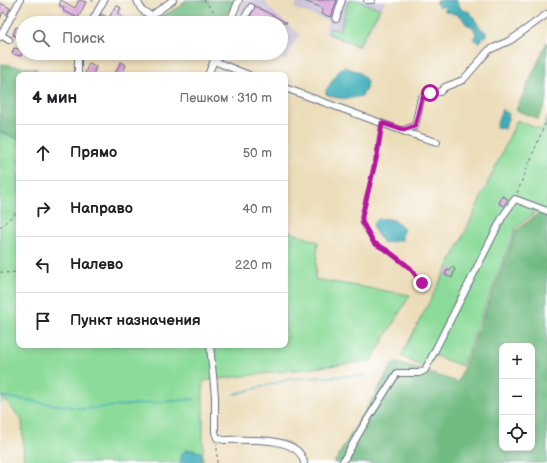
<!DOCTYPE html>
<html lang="ru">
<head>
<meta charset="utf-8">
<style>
  body { margin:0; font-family:"Balsamiq Sans",sans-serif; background:#f6f6f6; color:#202124 }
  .controls { position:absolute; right:12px; bottom:12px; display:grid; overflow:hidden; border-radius:8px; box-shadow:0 2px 6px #0003 }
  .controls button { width:36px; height:36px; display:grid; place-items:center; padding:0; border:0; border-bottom:1px solid #e0e0e0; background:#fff; color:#202124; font:20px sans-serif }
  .stop { position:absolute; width:12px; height:12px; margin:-9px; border:3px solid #b5179e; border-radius:50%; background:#fff }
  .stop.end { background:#b5179e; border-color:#fff; box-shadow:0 1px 4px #0008 }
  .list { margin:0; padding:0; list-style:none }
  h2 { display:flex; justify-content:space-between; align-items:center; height:52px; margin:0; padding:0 16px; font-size:17px }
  h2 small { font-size:13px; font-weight:400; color:#757577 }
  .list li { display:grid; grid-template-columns:26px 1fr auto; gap:12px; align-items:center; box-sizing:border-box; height:56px; padding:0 16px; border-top:1px solid #e0e0e0 }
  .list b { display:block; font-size:15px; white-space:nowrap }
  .list em { font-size:13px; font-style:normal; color:#757577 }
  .icon { flex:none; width:22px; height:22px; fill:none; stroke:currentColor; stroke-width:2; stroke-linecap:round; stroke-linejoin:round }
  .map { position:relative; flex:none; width:547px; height:463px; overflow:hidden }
  .search { position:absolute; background:#fff; box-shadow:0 2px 6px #0003; left:16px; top:16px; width:272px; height:44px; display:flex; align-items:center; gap:10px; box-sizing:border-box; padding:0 14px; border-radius:22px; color:#757577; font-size:15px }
  .panel { position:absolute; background:#fff; box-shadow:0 2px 6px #0003; left:16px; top:72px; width:272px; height:276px; border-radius:8px }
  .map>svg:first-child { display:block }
  .industrial { fill:#cbbfd5 }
  .green { fill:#8cdb9a; stroke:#54857c }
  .forest { fill:#71bb82; stroke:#467570; fill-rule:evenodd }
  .water { fill:#3dadb8; stroke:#2c6e8b }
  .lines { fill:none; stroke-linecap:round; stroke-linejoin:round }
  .stream { stroke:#3dadb8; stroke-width:1.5 }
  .building { fill:#da9cd7 }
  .minor-casing { stroke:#646c7e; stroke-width:8 }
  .path { stroke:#646c7e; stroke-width:1; stroke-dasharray:3 3; stroke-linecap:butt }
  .minor { stroke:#fff; stroke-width:6 }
  .route { stroke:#b5179e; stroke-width:5 }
</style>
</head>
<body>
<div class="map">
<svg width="547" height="463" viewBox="0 0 547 463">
  <rect width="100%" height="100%" fill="#fff"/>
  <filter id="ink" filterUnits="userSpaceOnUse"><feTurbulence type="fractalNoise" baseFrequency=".025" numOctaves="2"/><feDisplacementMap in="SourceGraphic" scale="8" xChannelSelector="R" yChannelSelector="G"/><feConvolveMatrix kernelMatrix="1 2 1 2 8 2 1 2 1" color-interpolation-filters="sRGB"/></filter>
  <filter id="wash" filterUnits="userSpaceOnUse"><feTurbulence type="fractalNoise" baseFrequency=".012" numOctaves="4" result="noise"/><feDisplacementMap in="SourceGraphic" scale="16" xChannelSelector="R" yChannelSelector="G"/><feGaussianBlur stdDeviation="0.9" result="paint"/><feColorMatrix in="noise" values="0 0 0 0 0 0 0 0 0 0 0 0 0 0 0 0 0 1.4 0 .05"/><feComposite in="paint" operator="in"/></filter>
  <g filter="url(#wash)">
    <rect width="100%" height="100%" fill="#ecddba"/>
    <g class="industrial">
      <polygon points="244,0 265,0 270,9 299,34 286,61 270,53 281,53 281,23 234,23"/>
      <polygon points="297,0 386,0 359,48 326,34 327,20 295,9"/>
    </g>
    <g class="green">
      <polygon points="349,0 358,0 380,9 358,46 329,34 330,28 340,30"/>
      <polygon points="547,116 547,212 539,209 516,228 462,366 436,356 431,358 422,367 401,356 460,243 517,120 542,130"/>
      <polygon points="0,121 19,131 19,345 285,345 285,230 318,242 315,279 410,295 371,361 203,381 203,463 24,463 22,420 0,395"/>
    </g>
    <g class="forest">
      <path d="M185,0H235C230,11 226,16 215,21L218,23H197L186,19L185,23H162L160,17L181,6Z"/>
      <polygon points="547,42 547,100 538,119 516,110"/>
      <polygon points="1,64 37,69 36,75 19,75 19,139 0,132 0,83 2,78 0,77"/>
      <path d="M540,212L547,216V463H334L394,362L458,382L517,230ZM502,346H532V448H502Z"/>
    </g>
    <g class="water">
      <polygon points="442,0 456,0 462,10 470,12 480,28 487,33 485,38 483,36 481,41 477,42 474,38 476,34 473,27 466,24 461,16 445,11 445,6 439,7 435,2"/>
      <path d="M345,67L359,72L367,81L366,89L362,96C348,99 339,100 326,94V90L341,68Z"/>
      <polygon points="502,109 509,114 505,129 496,127"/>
      <path d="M378,219C390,218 398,219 404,230L402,233V240L383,243L373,228V224Z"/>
      <polygon points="186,450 193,450 201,452 202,458 200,463 180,463 181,454"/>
    </g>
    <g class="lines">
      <g class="stream">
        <polyline points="235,394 290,379 367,375"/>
        <polyline points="0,396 83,409 195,399"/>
        <polyline points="0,405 4,396"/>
      </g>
    </g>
    <g id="blocks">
      <g class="building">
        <polygon points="61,0 75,8 79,0 86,2 78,18 63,11 64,8 59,5"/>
        <polygon points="301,0 337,0 331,17 321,14 323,8"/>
        <polygon points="0,3 10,8 7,14 3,12 0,19"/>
        <polygon points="116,5 121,8 118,14 122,16 119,23 97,23 101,14 109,18"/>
        <polygon points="255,6 287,23 262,23 250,17"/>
        <polygon points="16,27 23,30 20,37 13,35"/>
        <polygon points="14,48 23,50 21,56 12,54"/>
        <polygon points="121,62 126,65 122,75 114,75"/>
        <polygon points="89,63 96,66 93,75 85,73"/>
        <polygon points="502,196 508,199 504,206 499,204"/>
        <polygon points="452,267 455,269 452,278 445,275 447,270 450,271"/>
      </g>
    </g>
  </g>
  <g filter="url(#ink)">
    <use href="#blocks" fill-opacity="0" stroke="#646c7e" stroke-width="1"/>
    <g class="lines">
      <defs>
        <g id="minor">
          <polyline points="137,0 141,9 151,16 173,0"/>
          <polyline points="367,0 372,0"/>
          <polyline points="336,19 342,0"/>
          <polyline points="91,23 104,0"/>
          <polyline points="229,23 239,0"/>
          <polyline points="241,23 251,7"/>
          <polyline points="1,35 9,40"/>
          <polyline points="0,37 20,0"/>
          <polyline points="214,61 249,75"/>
          <polyline points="78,75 78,53"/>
          <polyline points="208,75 217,53"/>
          <polyline points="285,88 411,134 437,142"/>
          <polyline points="404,130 415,126 421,98 430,93 440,92 445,87 463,80 489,50 511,40 547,14"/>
          <path d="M210,345L215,396V432L217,438L224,440C245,440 300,435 304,463"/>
          <polyline points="342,463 362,428 397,373 419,373 425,370 503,216 515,199 547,211"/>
        </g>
      </defs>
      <use href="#minor" class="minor-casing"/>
      <g class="path">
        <polyline points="91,0 95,2"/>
        <polyline points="204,0 223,23"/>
        <polyline points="161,23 166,13"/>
        <polyline points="193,53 207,58"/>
        <path d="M380,130C378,138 378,146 377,154C375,169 371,184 367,199C366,207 360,215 363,223C372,254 415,257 424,292"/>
        <polyline points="517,193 547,119"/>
        <polyline points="0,227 19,210"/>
        <polyline points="0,272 10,273 19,271"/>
        <polyline points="217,463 217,444"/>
      </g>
      <use href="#minor" class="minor"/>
    </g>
  </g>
  <g class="lines" filter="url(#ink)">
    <polyline class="route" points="422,283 410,268 388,251 374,243 362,222 362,216 377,155 382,123 404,130 415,126 422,98 430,93"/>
  </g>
</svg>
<div class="controls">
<button>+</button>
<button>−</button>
<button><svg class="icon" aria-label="locate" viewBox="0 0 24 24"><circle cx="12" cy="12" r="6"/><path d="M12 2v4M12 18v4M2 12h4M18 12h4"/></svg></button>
</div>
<div class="stop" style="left:430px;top:93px"></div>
<div class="stop end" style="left:422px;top:283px"></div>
<div class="search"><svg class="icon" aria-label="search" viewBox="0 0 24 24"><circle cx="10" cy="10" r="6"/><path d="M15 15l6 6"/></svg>Поиск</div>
<section class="panel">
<h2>4 мин<small>Пешком · 310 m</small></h2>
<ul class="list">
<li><svg class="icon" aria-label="ahead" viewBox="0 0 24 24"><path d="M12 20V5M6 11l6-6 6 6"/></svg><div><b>Прямо</b></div><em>50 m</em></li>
<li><svg class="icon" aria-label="right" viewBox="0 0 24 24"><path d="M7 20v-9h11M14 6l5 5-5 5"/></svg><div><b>Направо</b></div><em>40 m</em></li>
<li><svg class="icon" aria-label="left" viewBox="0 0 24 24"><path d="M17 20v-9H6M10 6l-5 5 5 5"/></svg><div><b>Налево</b></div><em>220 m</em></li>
<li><svg class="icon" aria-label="arrive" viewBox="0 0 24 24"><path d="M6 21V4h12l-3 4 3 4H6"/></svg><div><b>Пункт назначения</b></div></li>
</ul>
</section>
</div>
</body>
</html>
